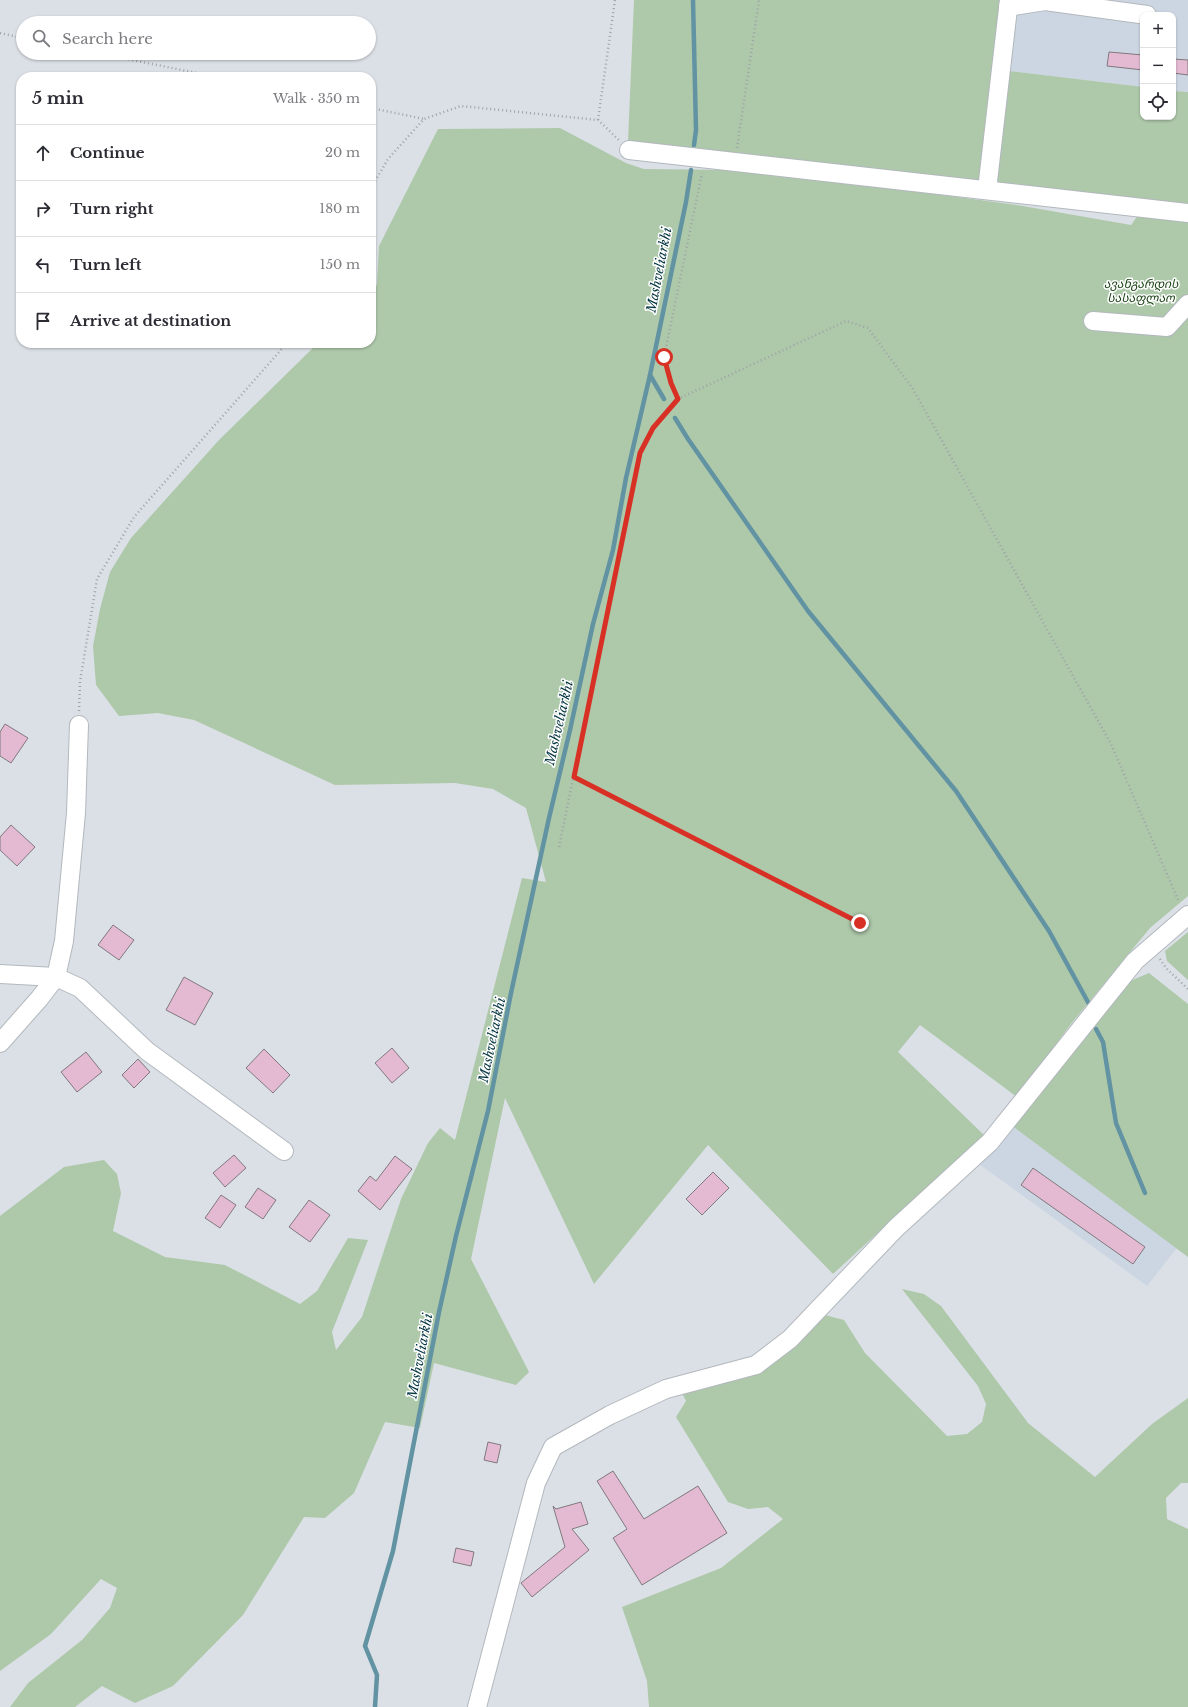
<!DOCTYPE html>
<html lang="en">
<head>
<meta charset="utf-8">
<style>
  body { margin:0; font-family:"Libre Baskerville","Noto Sans Georgian",serif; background:#f2f2f3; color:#2b2b33 }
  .controls { position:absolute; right:12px; top:12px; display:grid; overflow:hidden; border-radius:8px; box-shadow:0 1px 3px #0004 }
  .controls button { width:36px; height:36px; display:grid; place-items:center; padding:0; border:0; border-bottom:1px solid #e1e1e2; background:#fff; color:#2b2b33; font:20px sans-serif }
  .stop { position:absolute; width:12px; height:12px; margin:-9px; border:3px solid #d93025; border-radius:50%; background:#fff }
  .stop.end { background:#d93025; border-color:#fff; box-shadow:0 1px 4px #0008 }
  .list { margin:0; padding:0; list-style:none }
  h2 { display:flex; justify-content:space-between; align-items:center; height:52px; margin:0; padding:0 16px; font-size:17px }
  h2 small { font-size:13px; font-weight:400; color:#7c7c81 }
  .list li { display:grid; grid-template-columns:26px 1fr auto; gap:12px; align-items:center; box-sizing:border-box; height:56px; padding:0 16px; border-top:1px solid #e1e1e2 }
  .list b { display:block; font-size:15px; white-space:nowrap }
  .list em { font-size:13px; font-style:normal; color:#7c7c81 }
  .icon { flex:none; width:22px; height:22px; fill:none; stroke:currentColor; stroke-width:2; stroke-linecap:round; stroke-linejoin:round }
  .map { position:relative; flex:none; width:1188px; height:1707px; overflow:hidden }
  .search { position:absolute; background:#fff; box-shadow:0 1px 3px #0004; left:16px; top:16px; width:360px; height:44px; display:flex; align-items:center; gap:10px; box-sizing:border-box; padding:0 14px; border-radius:22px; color:#7c7c81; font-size:15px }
  .panel { position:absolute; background:#fff; box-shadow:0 1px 3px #0004; left:16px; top:72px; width:360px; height:276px; border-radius:16px }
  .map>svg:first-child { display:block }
  .built { fill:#ccd6e2 }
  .green { fill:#aec8aa }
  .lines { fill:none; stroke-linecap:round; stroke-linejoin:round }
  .stream { stroke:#6293a3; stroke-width:4.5 }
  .building { fill:#e4bad3; stroke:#80797d }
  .minor-casing { stroke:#b2b8bd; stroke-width:20 }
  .path { stroke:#9fa3a8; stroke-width:2.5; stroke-dasharray:1 3; stroke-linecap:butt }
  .minor { stroke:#fff; stroke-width:18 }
  .route { stroke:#d93025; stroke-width:5 }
  .labels { text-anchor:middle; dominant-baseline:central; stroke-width:3; stroke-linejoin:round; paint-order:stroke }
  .park-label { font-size:12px; font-style:italic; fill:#194314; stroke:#fff }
  .water-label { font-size:13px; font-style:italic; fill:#043541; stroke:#fff }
</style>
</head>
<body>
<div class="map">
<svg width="1188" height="1707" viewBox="0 0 1188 1707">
  <rect width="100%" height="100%" fill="#dbe0e6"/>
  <g class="built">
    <polygon points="1018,0 1188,0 1188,92 1173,91 1173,15 1143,15 1143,87 1009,71"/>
    <polygon points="1011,1125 1177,1248 1147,1286 979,1164"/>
  </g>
  <g class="green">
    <polygon points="634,0 1018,0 1009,71 1143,87 1143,117 1173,117 1173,91 1188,92 1188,896 1150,928 1070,1025 1017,1097 920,1025 898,1052 984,1135 833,1274 708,1145 594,1284 505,1098 471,1259 529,1372 516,1385 434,1363 420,1428 385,1422 354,1493 325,1518 304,1517 243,1615 173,1686 135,1703 102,1686 75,1707 10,1707 28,1683 82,1640 110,1608 117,1588 101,1579 51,1634 0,1671 0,1216 64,1167 104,1160 117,1174 121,1193 113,1231 165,1257 225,1265 300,1304 317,1291 348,1238 368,1240 332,1332 336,1350 362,1317 401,1199 428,1143 440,1128 455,1140 522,878 546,882 526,808 493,789 455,783 335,785 194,720 158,713 119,716 96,685 93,646 100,609 110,572 131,538 219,440 318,343 371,343 371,291 377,285 379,246 438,129 560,128 626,163 644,169 734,170 935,194 1017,205 1131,225 1146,204 728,152 628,142"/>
    <polygon points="1188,932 1188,980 1167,961 1165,951"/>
    <polygon points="1149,973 1188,1004 1188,1257 1011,1125 1128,982"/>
    <polygon points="902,1289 924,1294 941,1306 1028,1423 1095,1477 1152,1424 1188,1398 1188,1483 1181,1483 1166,1498 1167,1519 1188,1529 1188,1707 649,1707 647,1681 622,1607 721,1568 783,1519 768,1507 748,1509 728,1502 676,1417 686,1401 682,1393 758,1371 788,1353 825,1315 844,1320 865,1353 947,1436 967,1434 982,1422 986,1404 978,1386"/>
  </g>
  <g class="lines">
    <g class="stream">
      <polyline points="693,0 696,130 694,145"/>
      <polyline points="664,399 650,375 686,202 691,170"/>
      <polyline points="675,418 688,439 808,611 956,791 1049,931 1089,1004"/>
      <polyline points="1096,1029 1103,1042 1116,1123 1145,1193"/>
      <polyline points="375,1707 377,1675 365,1646 393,1551 439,1312 456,1236 488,1111 511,993 549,818 570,730 593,624 613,550 626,478 650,375"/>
    </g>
  </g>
  <g class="building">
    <polygon points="1109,52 1143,55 1143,70 1107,66"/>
    <polygon points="1173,59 1188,60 1188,75 1173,73"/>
    <polygon points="5,724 28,738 11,763 0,756 0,732"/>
    <polygon points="11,825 35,847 17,866 0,850 0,837"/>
    <polygon points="113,925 134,940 119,960 98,945"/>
    <polygon points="184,977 213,993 195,1025 166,1010"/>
    <polygon points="392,1048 409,1068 392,1083 375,1063"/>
    <polygon points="264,1049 290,1075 273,1093 246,1068"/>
    <polygon points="86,1052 102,1072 77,1092 61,1072"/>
    <polygon points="138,1059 150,1072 134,1088 122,1075"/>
    <polygon points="234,1155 246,1168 225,1187 213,1173"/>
    <polygon points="395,1156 412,1169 380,1210 358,1191 370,1176 376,1181"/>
    <polygon points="1033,1168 1145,1247 1133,1264 1021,1185"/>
    <polygon points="713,1172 729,1188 702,1215 686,1199"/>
    <polygon points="258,1188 276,1200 263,1219 245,1207"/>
    <polygon points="221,1195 236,1205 220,1228 205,1218"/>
    <polygon points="309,1200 330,1215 310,1242 289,1227"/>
    <polygon points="488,1442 501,1445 497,1463 484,1460"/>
    <polygon points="613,1471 644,1519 698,1486 727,1533 642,1585 613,1538 627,1529 597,1481"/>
    <polygon points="581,1502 588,1524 572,1529 589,1550 532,1597 521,1583 565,1547 553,1506 556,1509"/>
    <polygon points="456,1548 474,1552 471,1566 453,1562"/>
  </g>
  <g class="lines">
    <defs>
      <g id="minor">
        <polyline points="1008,7 1045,1 1147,15"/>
        <polyline points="629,150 1188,213"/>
        <polyline points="987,190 1009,0"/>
        <polyline points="1093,321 1167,327 1188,304"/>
        <polyline points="0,974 56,977 80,988 147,1051 284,1151"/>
        <polyline points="0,1043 39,999 56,977 64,941 76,813 79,725"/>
        <polyline points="477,1707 536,1483 553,1447 610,1415 666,1389 756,1365 790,1339 896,1228 990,1142 1135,961 1188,915"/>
      </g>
    </defs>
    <use href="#minor" class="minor-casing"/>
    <g class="path">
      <polyline points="0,33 23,38"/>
      <polyline points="97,53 217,77"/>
      <polyline points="371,108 424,119"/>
      <polyline points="598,120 615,0"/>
      <polyline points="737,148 759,0"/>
      <polyline points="371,188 388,159 424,119 461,106 598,120 619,140"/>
      <polyline points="678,399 671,383 664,357 702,173"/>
      <polyline points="79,711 80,682 97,579 134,517 287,343"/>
      <polyline points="574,777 860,923"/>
      <polyline points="559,847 640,453 653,428 678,399 846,321 868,328 913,389 1111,744 1179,902"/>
      <polyline points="1160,959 1166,968 1188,989"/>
    </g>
    <use href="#minor" class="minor"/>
  </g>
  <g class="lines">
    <polyline class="route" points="664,357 671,383 678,399 653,428 640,453 574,777 860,923"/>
  </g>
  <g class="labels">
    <g class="park-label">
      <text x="1141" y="283">ავანგარდის<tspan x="1141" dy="14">სასაფლაო</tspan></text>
    </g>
    <g class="water-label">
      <text transform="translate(659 270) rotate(-79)">Mashveliarkhi</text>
      <text transform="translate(559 723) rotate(-77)">Mashveliarkhi</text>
      <text transform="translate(492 1040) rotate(-78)">Mashveliarkhi</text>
      <text transform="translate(420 1356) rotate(-79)">Mashveliarkhi</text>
    </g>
  </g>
</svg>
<div class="controls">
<button>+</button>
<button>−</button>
<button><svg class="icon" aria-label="locate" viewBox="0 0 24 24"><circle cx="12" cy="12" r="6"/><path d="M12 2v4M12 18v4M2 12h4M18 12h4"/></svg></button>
</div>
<div class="stop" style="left:664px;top:357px"></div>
<div class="stop end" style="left:860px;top:923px"></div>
<div class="search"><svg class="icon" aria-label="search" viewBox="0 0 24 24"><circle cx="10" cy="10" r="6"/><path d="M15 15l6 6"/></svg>Search here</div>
<section class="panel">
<h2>5 min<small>Walk · 350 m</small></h2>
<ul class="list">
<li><svg class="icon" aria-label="ahead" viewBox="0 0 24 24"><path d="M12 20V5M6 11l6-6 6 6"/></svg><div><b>Continue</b></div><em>20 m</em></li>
<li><svg class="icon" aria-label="right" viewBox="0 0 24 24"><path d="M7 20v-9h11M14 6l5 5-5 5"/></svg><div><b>Turn right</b></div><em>180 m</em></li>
<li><svg class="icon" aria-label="left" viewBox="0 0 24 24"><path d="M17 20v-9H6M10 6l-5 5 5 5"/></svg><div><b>Turn left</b></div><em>150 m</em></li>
<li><svg class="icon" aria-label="arrive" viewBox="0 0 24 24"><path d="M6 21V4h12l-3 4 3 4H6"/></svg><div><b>Arrive at destination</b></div></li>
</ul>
</section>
</div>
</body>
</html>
